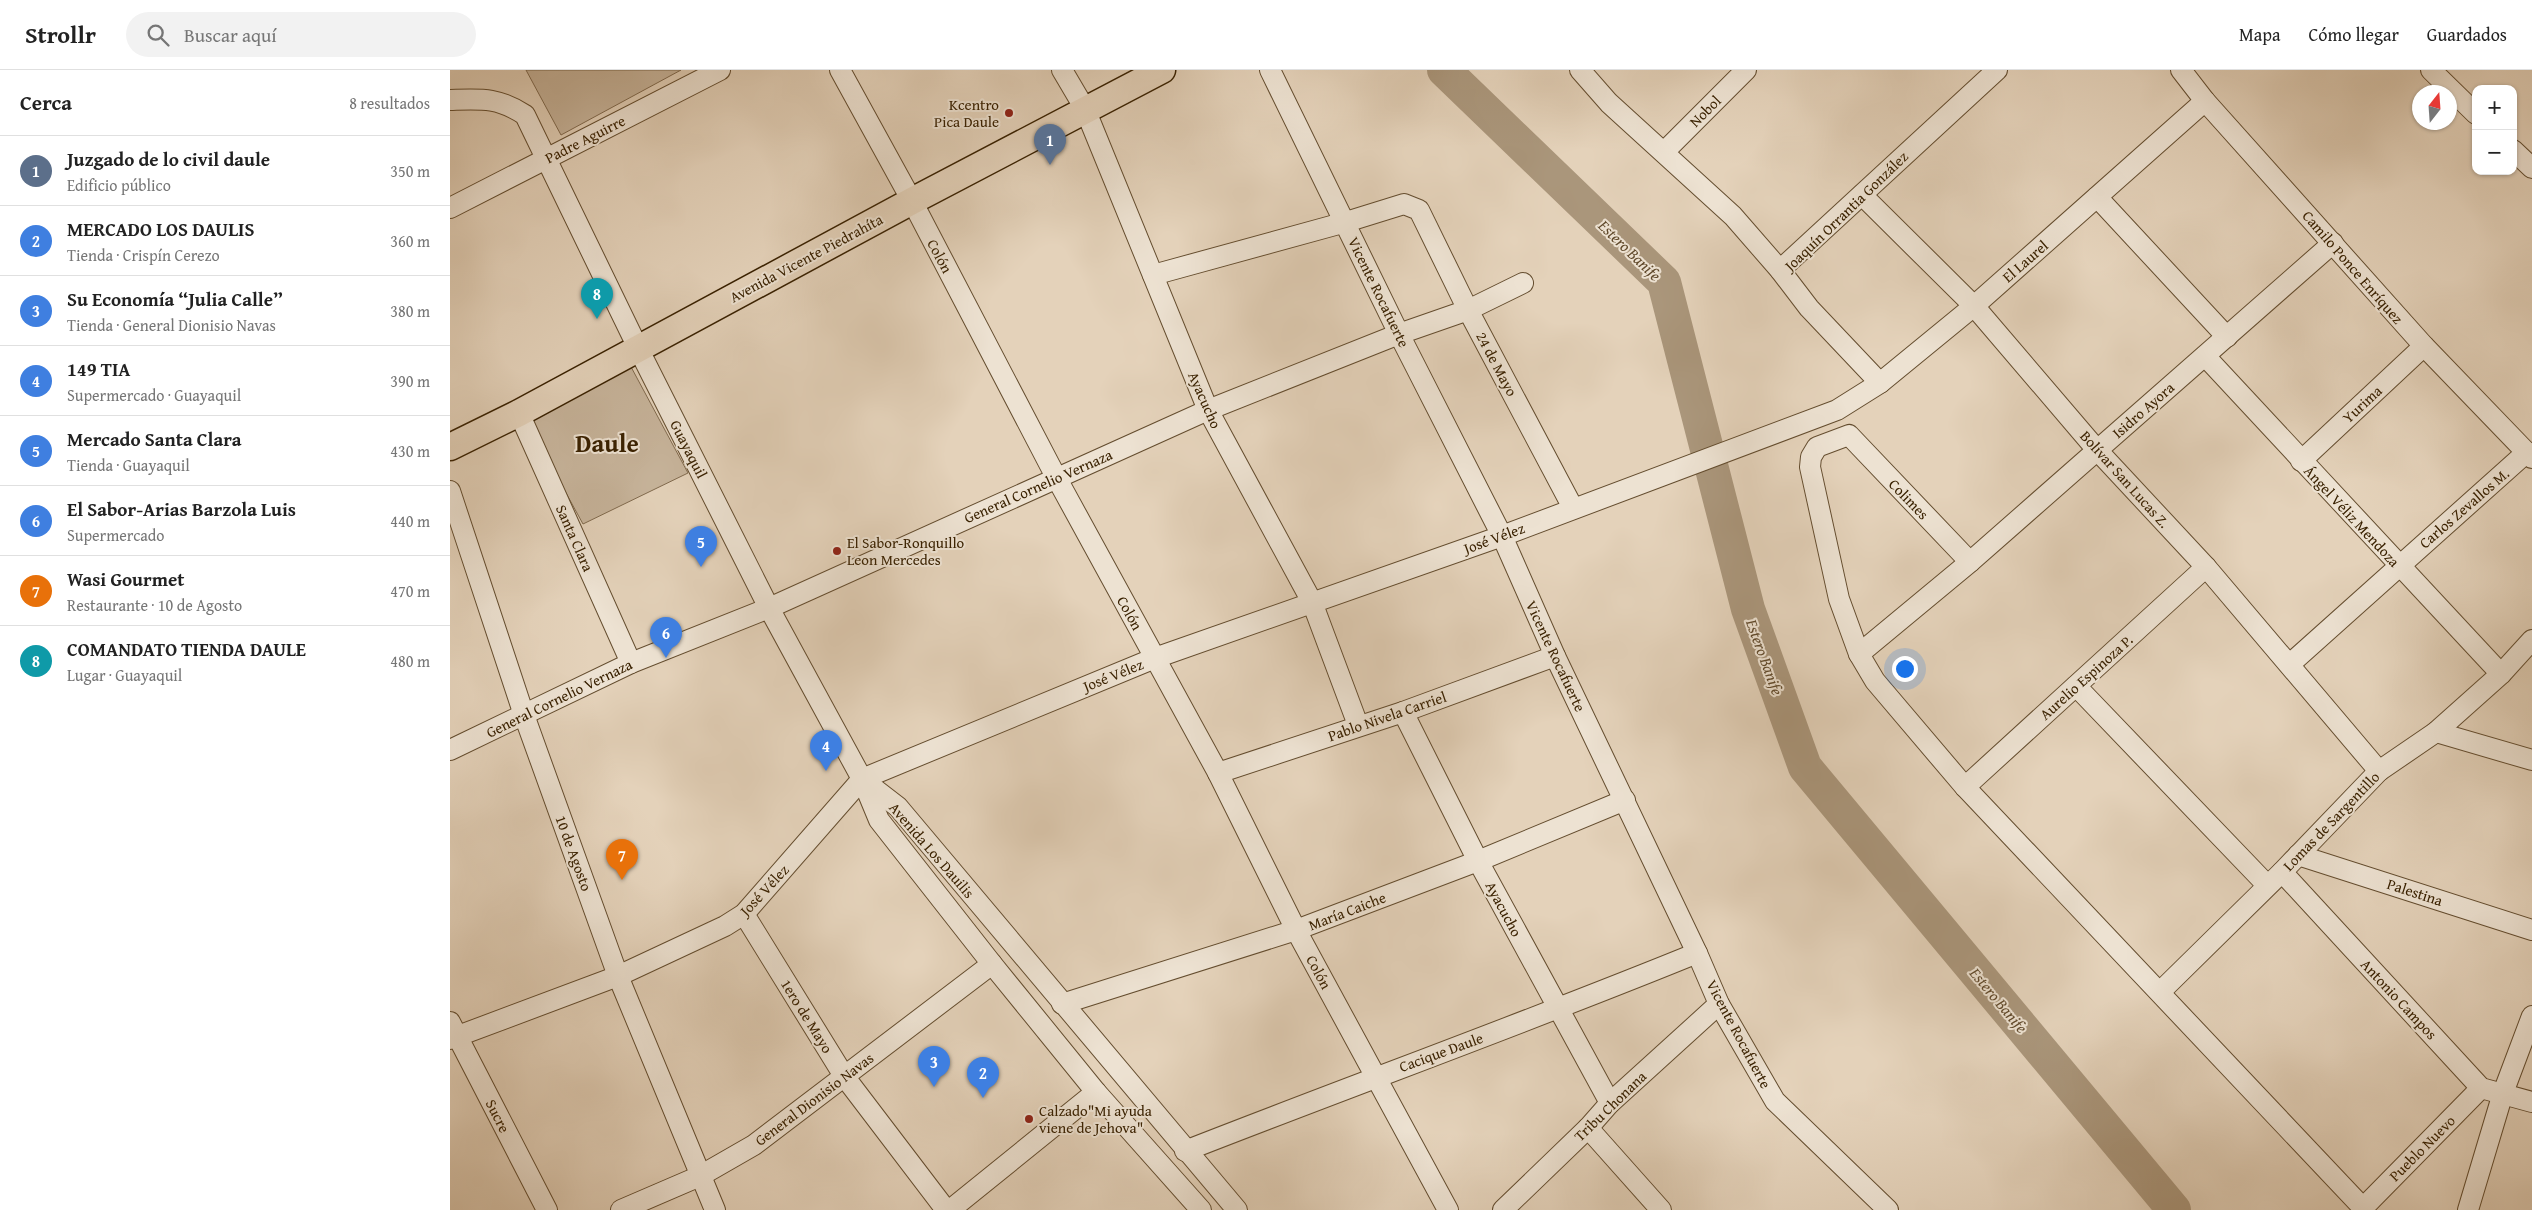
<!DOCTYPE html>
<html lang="es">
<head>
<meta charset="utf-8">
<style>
  body { margin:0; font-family:"Gentium Book Plus",serif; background:#f2f2f2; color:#222 }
  .controls { position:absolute; right:15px; top:15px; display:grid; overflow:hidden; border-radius:10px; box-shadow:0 1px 4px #0004 }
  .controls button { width:45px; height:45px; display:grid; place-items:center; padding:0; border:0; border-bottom:1px solid #e0e0e0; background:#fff; color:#222; font:25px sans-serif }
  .compass { position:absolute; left:1962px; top:15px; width:45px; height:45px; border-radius:50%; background:#fff; box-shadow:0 1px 4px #0004; rotate:17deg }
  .you { position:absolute; left:1454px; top:598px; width:18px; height:18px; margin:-12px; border:4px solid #fff; border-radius:50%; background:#1a73e8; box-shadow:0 0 0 8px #1a73e833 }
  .badge { display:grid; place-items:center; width:32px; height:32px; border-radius:50%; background:#2563eb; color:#fff; font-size:16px; font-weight:700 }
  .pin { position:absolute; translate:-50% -41px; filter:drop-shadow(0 1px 2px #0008) }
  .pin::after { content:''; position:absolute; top:26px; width:18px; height:15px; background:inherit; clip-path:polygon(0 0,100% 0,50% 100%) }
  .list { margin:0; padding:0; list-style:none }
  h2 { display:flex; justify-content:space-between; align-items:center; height:65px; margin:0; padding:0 20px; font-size:21px }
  h2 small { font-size:16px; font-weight:400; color:#767676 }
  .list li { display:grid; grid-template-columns:32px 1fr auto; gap:15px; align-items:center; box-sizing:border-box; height:70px; padding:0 20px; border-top:1px solid #e0e0e0 }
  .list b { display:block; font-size:19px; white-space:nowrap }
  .list p { margin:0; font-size:16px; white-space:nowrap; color:#767676 }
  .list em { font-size:16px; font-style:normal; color:#767676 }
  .icon { flex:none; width:28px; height:28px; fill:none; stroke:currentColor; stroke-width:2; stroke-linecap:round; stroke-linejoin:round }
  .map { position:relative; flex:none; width:2082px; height:1140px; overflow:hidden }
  header { display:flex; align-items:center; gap:30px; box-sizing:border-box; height:70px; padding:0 25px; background:#fff; border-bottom:1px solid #e0e0e0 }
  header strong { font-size:24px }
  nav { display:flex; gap:28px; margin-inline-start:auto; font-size:18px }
  .search { width:350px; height:45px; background:#f2f2f2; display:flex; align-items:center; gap:12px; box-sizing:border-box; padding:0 18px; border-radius:28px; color:#767676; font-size:19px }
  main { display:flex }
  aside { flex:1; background:#fff }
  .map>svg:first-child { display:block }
  .green { fill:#c7b49b; stroke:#806a4e }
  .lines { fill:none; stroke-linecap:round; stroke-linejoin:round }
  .river { stroke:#aa967b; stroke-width:34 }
  .minor-casing { stroke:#644d2f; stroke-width:22 }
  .major-casing { stroke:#392101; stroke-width:29 }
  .minor { stroke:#ede2d2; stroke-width:20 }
  .major { stroke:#e4d2ba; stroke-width:26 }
  .poi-dot { fill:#8f2418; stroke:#ede2d2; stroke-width:2 }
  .labels { text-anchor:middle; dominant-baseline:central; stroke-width:4; stroke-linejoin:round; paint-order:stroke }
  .poi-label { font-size:15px; fill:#392101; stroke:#ede2d2; text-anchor:start }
  .street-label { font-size:15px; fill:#392101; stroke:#ede2d2 }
  .water-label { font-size:16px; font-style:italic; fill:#614a2c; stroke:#ede2d2 }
  .town-label { font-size:25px; font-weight:bold; fill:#392101; stroke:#ede2d2 }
</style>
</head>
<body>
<header>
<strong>Strollr</strong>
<div class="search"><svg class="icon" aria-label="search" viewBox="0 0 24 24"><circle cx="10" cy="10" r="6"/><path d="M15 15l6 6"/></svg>Buscar aquí</div>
<nav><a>Mapa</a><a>Cómo llegar</a><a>Guardados</a></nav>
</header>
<main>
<aside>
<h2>Cerca<small>8 resultados</small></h2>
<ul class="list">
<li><span class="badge" style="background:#5c6f8a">1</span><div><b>Juzgado de lo civil daule</b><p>Edificio público</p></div><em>350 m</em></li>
<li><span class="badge" style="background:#3f7fe0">2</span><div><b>MERCADO LOS DAULIS</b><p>Tienda · Crispín Cerezo</p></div><em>360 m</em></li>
<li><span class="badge" style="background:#3f7fe0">3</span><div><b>Su Economía “Julia Calle”</b><p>Tienda · General Dionisio Navas</p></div><em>380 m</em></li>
<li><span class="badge" style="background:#3f7fe0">4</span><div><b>149 TIA</b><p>Supermercado · Guayaquil</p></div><em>390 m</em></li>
<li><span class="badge" style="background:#3f7fe0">5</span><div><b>Mercado Santa Clara</b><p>Tienda · Guayaquil</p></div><em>430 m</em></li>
<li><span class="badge" style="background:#3f7fe0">6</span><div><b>El Sabor-Arias Barzola Luis</b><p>Supermercado</p></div><em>440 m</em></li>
<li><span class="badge" style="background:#e8710a">7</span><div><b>Wasi Gourmet</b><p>Restaurante · 10 de Agosto</p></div><em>470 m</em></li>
<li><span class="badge" style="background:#0f9aa8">8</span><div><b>COMANDATO TIENDA DAULE</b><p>Lugar · Guayaquil</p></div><em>480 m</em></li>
</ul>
</aside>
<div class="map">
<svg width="2082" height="1140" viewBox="0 0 2082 1140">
  <rect width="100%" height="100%" fill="#e4d2ba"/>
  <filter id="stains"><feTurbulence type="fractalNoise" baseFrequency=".004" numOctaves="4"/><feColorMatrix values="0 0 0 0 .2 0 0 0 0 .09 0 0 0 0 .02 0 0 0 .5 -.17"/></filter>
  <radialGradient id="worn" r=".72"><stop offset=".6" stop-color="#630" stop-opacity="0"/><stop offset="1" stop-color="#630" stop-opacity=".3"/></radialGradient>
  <g class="green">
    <polygon points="76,0 231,0 111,65"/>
    <polygon points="180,295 238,403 133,454 75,348"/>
  </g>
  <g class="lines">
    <polyline class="river" points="994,0 1214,212 1298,539 1355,697 1724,1140"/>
    <defs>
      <g id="minor">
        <polyline points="390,0 462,131 606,407 768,703 846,860 998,1140"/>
        <polyline points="612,0 635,39 758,340 862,532 908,655"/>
        <polyline points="820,0 949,264 1052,466 1105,586 1247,883 1269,934 1325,1031 1438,1140"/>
        <polyline points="1130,0 1159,33 1283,146 1330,200 1359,238 1430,313"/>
        <polyline points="1731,0 1755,31 1974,276 2082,388"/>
        <polyline points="1981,0 2026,44"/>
        <path d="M0,30C31,29 48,27 75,45L188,278L319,538L412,709L429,750L542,894L646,1022L751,1140"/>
        <polyline points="2063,80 2082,98"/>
        <polyline points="1214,82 1296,0"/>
        <polyline points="1412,125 1524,236 1647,380 1756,497 1929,701"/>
        <polyline points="1647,127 1777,267"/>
        <polyline points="0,138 270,0"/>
        <polyline points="1330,200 1547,0"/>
        <polyline points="703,205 896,152 954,134 969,140 1018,240 1123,438"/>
        <polyline points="1755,286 2051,604"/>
        <polyline points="69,343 181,593"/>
        <polyline points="1851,391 1974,276"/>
        <polyline points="0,421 74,645 168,906 265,1140"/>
        <polyline points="1520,492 1399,365 1367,377 1361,387 1360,397 1389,529 1409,584 1425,611 1515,717 1915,1140"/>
        <polyline points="1409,584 1520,492 1883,173"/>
        <polyline points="1840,594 2077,382"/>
        <polyline points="1626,616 1817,815"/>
        <polyline points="953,642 1028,791 1160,1033"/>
        <polyline points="1986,662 2082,690"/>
        <polyline points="0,680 181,593 319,538 758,340 949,264 1018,240 1073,213"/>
        <polyline points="768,703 953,642 1105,586"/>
        <polyline points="413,710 448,737 787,1140"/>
        <polyline points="1515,717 1756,497"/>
        <polyline points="1848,785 2082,860"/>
        <polyline points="1832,802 2031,1018 2082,1032"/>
        <polyline points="294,844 394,1006 496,1140"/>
        <polyline points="1711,921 1832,802 1929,701 1986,662 2051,604 2082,570"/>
        <polyline points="612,934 846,860 1028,791 1175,730"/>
        <polyline points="0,952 97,1140"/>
        <polyline points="0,969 168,906 275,856 294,844 412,709 705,588 1052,466 1387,340 1430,313 1524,236 1755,31"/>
        <polyline points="1138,1058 1211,1140"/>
        <path d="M735,1081C906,1014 1078,952 1247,883"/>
        <polyline points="1913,1138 2031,1018"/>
        <polyline points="171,1140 250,1106 304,1075 542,894"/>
        <polyline points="500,1140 646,1022"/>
        <polyline points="1053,1140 1138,1058 1160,1033 1269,934"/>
        <polyline points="2018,1140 2053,1023 2082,946"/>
      </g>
      <polyline id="major" points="0,377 69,343 462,131 712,0"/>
    </defs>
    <use href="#minor" class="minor-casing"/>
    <use href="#major" class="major-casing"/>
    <use href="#minor" class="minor"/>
    <use href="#major" class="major"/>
  </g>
  <g class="poi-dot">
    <circle cx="559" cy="43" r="5"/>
    <circle cx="387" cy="481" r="5"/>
    <circle cx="579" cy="1049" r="5"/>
  </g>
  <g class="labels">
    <g class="poi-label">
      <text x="549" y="34" text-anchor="end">Kcentro<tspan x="549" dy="17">Pica Daule</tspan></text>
      <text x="397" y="472">El Sabor-Ronquillo<tspan x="397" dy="17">Leon Mercedes</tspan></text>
      <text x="589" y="1040">Calzado"Mi ayuda<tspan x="589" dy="17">viene de Jehova"</tspan></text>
    </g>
    <g class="street-label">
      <text transform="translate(1255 41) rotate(-45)">Nobol</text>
      <text transform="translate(135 69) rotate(-27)">Padre Aguirre</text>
      <text transform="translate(1396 141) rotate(-44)">Joaquín Orrantia González</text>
      <text transform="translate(490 186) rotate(62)">Colón</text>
      <text transform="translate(356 188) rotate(-28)">Avenida Vicente Piedrahíta</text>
      <text transform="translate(1575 191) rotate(-41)">El Laurel</text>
      <text transform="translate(1903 197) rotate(49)">Camilo Ponce Enríquez</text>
      <text transform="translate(929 222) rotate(64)">Vicente Rocafuerte</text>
      <text transform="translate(1047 294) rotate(62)">24 de Mayo</text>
      <text transform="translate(755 330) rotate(66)">Ayacucho</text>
      <text transform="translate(1912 334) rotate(-43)">Yurima</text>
      <text transform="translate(1693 340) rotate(-41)">Isidro Ayora</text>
      <text transform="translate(239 379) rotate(63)">Guayaquil</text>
      <text transform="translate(1675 409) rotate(48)">Bolívar San Lucas Z.</text>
      <text transform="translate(588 416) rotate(-24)">General Cornelio Vernaza</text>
      <text transform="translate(1459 429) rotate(46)">Colimes</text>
      <text transform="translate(2014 438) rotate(-41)">Carlos Zevallos M.</text>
      <text transform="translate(1902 446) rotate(47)">Ángel Véliz Mendoza</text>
      <text transform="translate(125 468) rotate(66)">Santa Clara</text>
      <text transform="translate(1044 468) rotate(-20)">José Vélez</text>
      <text transform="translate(680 543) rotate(61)">Colón</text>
      <text transform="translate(1106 586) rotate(65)">Vicente Rocafuerte</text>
      <text transform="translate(663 605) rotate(-22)">José Vélez</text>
      <text transform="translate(1636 607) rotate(-42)">Aurelio Espinoza P.</text>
      <text transform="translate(109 628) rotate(-26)">General Cornelio Vernaza</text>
      <text transform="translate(937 646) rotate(-19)">Pablo Nivela Carriel</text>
      <text transform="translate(1881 751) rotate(-46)">Lomas de Sargentillo</text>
      <text transform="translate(482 780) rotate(49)">Avenida Los Dauilis</text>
      <text transform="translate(124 783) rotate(70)">10 de Agosto</text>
      <text transform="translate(314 820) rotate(-47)">José Vélez</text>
      <text transform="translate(1965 822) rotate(18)">Palestina</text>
      <text transform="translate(1054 839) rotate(62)">Ayacucho</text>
      <text transform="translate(897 841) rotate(-21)">María Caiche</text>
      <text transform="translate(869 902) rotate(62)">Colón</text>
      <text transform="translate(1949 929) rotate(47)">Antonio Campos</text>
      <text transform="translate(357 946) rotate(58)">1ero de Mayo</text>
      <text transform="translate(1289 964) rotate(62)">Vicente Rocafuerte</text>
      <text transform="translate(991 982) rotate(-20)">Cacique Daule</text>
      <text transform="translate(364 1029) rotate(-37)">General Dionisio Navas</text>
      <text transform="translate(1160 1036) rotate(-44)">Tribu Chonana</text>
      <text transform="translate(48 1046) rotate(63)">Sucre</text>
      <text transform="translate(1972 1078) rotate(-45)">Pueblo Nuevo</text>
    </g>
    <g class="water-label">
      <text transform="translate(1180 180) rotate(44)">Estero Banife</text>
      <text transform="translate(1315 587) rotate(70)">Estero Banife</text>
      <text transform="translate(1549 930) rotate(50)">Estero Banife</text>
    </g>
    <g class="town-label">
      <text x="157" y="373">Daule</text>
    </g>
  </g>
  <rect width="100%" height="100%" filter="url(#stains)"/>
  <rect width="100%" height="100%" fill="url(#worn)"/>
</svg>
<div class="controls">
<button>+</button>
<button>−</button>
</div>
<svg class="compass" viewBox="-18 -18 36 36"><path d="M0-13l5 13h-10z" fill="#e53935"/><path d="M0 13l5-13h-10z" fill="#767676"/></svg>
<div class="you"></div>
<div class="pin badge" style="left:600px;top:95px;background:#5c6f8a">1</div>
<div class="pin badge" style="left:533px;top:1028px;background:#3f7fe0">2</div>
<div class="pin badge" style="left:484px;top:1017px;background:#3f7fe0">3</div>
<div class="pin badge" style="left:376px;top:701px;background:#3f7fe0">4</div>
<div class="pin badge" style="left:251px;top:497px;background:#3f7fe0">5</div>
<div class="pin badge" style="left:216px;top:588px;background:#3f7fe0">6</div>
<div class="pin badge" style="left:172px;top:810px;background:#e8710a">7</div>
<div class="pin badge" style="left:147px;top:249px;background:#0f9aa8">8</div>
</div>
</main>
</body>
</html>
